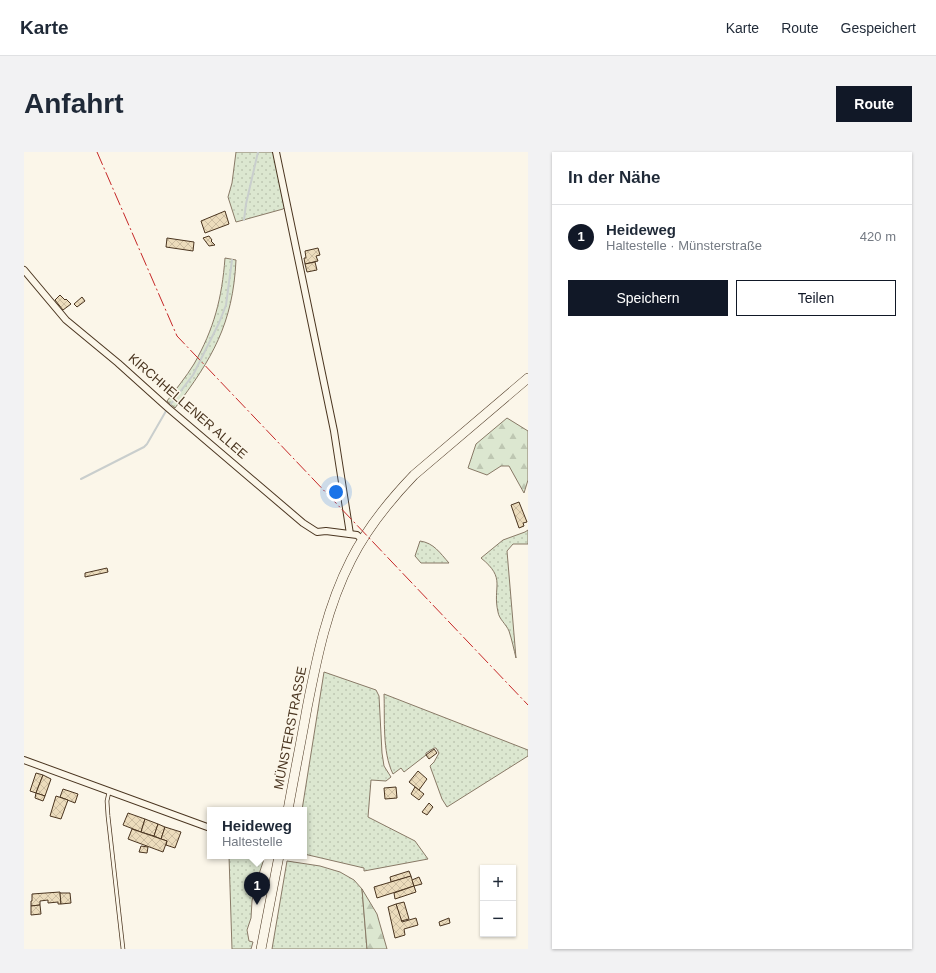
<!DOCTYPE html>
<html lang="de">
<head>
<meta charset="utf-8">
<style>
  body { margin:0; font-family:Helvetica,sans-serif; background:#f2f2f3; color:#1f2937 }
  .controls { position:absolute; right:12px; bottom:12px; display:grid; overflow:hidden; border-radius:0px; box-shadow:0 1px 3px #0004 }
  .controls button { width:36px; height:36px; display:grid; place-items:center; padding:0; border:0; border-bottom:1px solid #e0e1e3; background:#fff; color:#1f2937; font:20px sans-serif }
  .you { position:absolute; left:312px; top:340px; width:14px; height:14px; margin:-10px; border:3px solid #fff; border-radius:50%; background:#1a73e8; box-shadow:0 0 0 6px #1a73e833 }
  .badge { display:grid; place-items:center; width:26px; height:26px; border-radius:50%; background:#111827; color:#fff; font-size:13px; font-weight:700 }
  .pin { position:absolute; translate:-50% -33px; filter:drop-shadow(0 1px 2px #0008) }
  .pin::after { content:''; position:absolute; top:21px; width:14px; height:12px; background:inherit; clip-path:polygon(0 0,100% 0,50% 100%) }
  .popup { position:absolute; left:183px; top:655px; width:100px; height:52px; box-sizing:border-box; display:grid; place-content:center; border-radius:0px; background:#fff; filter:drop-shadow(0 1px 3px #0005); font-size:13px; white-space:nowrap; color:#747a83 }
  .popup b { font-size:15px; color:#1f2937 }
  .popup::after { content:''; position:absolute; left:50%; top:100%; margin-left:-8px; border:8px solid transparent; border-top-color:#fff }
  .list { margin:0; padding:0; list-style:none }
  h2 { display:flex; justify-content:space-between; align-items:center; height:52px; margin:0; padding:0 16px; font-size:17px }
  h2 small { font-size:13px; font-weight:400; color:#747a83 }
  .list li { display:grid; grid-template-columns:26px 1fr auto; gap:12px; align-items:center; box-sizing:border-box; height:64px; padding:0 16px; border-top:1px solid #e0e1e3 }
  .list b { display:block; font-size:15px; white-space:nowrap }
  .list p { margin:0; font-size:13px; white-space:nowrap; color:#747a83 }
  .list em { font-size:13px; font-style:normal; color:#747a83 }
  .actions { display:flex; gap:8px; padding:12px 16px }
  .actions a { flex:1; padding:9px 0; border:1px solid #111827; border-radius:0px; text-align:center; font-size:14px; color:#111827 }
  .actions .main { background:#111827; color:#fff }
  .map { position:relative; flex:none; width:504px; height:797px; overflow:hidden; border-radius:0px }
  header { display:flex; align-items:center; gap:24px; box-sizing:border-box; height:56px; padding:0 20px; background:#fff; border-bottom:1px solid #e0e1e3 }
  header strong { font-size:19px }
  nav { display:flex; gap:22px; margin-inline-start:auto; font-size:14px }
  .intro { display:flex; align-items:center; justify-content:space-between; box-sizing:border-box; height:96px; padding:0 24px }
  h1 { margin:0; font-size:28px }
  .button { padding:10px 18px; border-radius:0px; background:#111827; color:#fff; font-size:14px; font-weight:700 }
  main { display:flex; gap:24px; padding:0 24px }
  aside { flex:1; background:#fff; border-radius:0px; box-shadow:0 1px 3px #0004 }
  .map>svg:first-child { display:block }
  .grass { fill:url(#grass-dots); stroke:#887966 }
  .forest { fill:url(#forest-firs); stroke:#887966 }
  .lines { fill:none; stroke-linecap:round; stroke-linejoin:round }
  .stream { stroke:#c9cecd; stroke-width:2 }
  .building { fill:url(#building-cross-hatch); stroke:#4a3520 }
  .lane-casing { stroke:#4a3520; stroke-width:4.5 }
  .street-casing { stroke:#4a3520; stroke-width:8 }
  .primary-casing { stroke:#4a3520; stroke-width:10 }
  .lane { stroke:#fbf6e9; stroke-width:3 }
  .street { stroke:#fbf6e9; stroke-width:6 }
  .primary { stroke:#fbf6e9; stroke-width:9 }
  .power { stroke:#c62828; stroke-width:1; stroke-dasharray:14 3 2 3; stroke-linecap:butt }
  .labels { text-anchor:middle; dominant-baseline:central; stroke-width:3; stroke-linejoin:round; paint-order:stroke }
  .street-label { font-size:13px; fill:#4a3520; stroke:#fbf6e9 }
</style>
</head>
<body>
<header>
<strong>Karte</strong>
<nav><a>Karte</a><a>Route</a><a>Gespeichert</a></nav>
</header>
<div class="intro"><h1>Anfahrt</h1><a class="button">Route</a></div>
<main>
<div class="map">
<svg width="504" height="797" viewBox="0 0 504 797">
  <defs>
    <pattern id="grass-dots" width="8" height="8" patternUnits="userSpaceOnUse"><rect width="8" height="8" fill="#dce7d0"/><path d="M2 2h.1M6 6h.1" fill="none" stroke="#bec7b2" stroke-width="1.8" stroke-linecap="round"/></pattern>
    <pattern id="forest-firs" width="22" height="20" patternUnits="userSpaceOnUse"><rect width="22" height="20" fill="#dce7d0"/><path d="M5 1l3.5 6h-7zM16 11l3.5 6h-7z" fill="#bec7b2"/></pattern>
    <pattern id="building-cross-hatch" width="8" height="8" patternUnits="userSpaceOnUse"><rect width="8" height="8" fill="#ecdcbc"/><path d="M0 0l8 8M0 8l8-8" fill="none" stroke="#ccbda1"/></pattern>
  </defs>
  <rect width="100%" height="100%" fill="#fbf6e9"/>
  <g class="grass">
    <polygon points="212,0 249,0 261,55 259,57 212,70 204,45 208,31"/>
    <path d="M201,106L212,108C209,172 188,207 151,256L143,249C152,237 162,225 170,212C190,177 198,146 201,106Z"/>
    <path d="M504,378V392H489L483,399L492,506C490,498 488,488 485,479C482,472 475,467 474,460C468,434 483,427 457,406L479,388L501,380Z"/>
    <path d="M396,389C410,391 416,401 425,411H397L391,404Z"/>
    <polygon points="300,520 352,538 355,544 358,601 360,614 367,625 362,629 347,628 344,665 391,689 404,707 340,719 340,716 280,702 280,658 278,658"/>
    <path d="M360,542L504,598V604L423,655L418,647L406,614L410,610L415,601L412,596H410L402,601V603L380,620L377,616L369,622C358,600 361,567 360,542Z"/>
    <polygon points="205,704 241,704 231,734 228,749 227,766 223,778 225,789 229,790 227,797 208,797"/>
    <polygon points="263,709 296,714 316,720 330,728 338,737 343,797 248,797"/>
  </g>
  <g class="forest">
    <polygon points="483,266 504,279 504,328 500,341 485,314 477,314 463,323 444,316 452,292"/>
    <polygon points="338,737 353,762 363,797 343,797"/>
  </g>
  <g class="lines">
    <g class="stream">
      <polyline points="220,68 222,52 234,0"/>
      <polyline points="146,253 169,223 195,171 202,153 208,108"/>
      <polyline points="57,327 120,295 123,292 142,259"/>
    </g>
  </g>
  <g class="building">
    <polygon points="201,59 205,72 181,81 177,69"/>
    <polygon points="185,84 188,88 187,89 191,93 185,94 179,86"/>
    <polygon points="143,86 170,90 169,99 142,95"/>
    <polygon points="294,96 296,103 292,104 294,109 281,112 280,106 282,106 281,99"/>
    <polygon points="291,110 293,118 283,120 281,112"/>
    <polygon points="36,143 41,148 42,147 47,152 39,158 31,148"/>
    <polygon points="58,145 61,149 53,155 50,152"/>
    <polygon points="495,350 503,370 499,371 500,374 495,376 487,353"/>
    <polygon points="83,416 84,420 61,425 61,421"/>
    <polygon points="410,597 413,601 405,607 402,603"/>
    <polygon points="394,619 403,627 395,638 385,630"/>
    <polygon points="12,621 19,623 12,641 6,639"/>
    <polygon points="19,623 27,627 21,644 12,641"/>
    <polygon points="372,635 373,646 361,647 360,636"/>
    <polygon points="391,635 400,642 395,648 387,642"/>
    <polygon points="39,637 54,642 51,651 36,645"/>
    <polygon points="12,641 21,644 19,649 11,646"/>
    <polygon points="32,644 44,648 37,667 26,664"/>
    <polygon points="405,651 409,655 403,663 398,660"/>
    <polygon points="104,661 121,667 117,680 99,673"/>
    <polygon points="121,667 134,672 130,684 117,680"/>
    <polygon points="134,672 141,675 137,687 130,684"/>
    <polygon points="141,675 157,680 151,696 142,693 143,689 137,687"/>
    <polygon points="108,677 143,689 139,700 104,687"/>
    <polygon points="117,694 124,695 123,701 115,700"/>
    <polygon points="385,719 387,724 367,730 366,725"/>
    <polygon points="387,724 390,734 353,746 350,735"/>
    <polygon points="395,725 398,732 390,734 388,728"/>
    <polygon points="390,734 392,740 371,747 370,741"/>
    <polygon points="36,740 37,752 34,752 34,750 24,751 24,748 16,749 16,753 7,754 7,749 8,749 8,742"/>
    <polygon points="36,741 46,741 47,751 37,752"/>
    <polygon points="380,750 385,767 377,769 372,752"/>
    <polygon points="372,752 378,770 392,766 394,773 380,777 381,783 371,786 364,755"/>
    <polygon points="16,753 17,762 7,763 7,754"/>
    <polygon points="425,766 426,771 416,774 415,770"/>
  </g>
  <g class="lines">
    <defs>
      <polyline id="lane" points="85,640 83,649 84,664 99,797"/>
      <g id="street">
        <polyline points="252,0 310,279 326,382"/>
        <polyline points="0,118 42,168 94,211 144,256 279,371 293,380 302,379 333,383 339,388"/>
        <polyline points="0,608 186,676"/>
      </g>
      <g id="primary">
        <path d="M264,658C270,624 277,590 283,556C293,505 303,455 327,408C343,376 366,348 390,323L504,226"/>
        <polyline points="237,797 255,704"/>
      </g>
    </defs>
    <use href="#lane" class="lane-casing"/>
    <use href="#street" class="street-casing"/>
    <use href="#primary" class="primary-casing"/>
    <use href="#lane" class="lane"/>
    <use href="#street" class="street"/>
    <use href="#primary" class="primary"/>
    <polyline class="power" points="73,0 153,184 504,553"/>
  </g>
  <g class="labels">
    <g class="street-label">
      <text transform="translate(164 254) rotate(41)">KIRCHHELLENER ALLEE</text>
      <text transform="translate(266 576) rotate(-79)">MÜNSTERSTRASSE</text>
    </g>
  </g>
</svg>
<div class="controls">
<button>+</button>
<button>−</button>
</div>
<div class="you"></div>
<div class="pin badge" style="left:233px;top:753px">1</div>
<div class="popup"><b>Heideweg</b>Haltestelle</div>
</div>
<aside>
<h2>In der Nähe<small></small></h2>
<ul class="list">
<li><span class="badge">1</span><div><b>Heideweg</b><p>Haltestelle · Münsterstraße</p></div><em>420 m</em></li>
</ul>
<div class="actions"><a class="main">Speichern</a><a>Teilen</a></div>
</aside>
</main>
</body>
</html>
